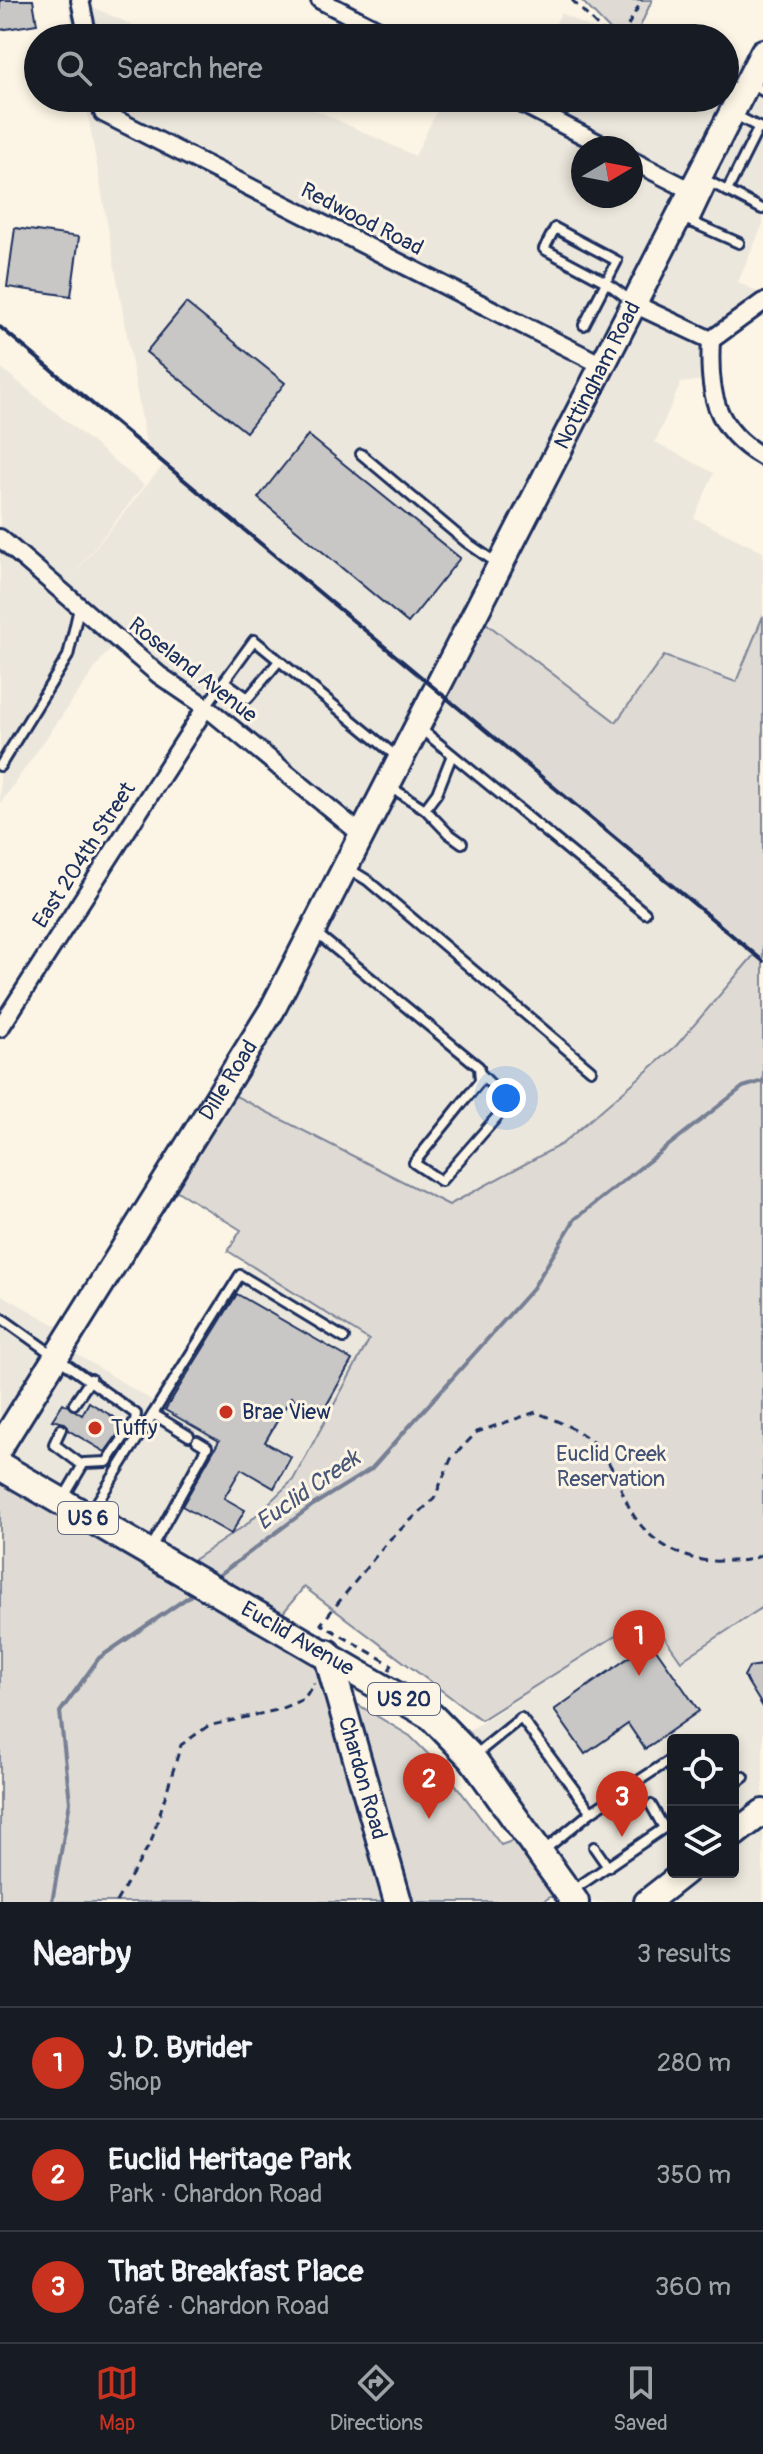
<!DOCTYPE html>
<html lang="en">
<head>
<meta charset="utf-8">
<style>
  body { margin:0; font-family:Pangolin,sans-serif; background:#20242c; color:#f1f3f6 }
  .controls { position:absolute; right:24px; bottom:24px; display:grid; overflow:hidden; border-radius:8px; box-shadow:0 4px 12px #0003 }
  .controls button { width:72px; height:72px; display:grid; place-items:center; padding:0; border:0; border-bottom:2px solid #363941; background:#171b24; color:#f1f3f6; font:40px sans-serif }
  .compass { position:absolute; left:571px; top:136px; width:72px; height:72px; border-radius:50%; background:#171b24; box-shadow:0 4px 12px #0003; rotate:80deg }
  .you { position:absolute; left:506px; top:1098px; width:28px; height:28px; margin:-20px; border:6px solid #fff; border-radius:50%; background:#1a73e8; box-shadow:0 0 0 12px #1a73e833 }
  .badge { display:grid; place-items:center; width:52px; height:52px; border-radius:50%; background:#c8321e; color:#fff; font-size:26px; font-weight:700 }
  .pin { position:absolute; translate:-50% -66px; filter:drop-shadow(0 2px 4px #0008) }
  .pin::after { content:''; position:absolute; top:42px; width:28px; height:24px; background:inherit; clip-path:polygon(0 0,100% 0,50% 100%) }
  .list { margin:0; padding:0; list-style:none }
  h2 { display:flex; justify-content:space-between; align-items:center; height:104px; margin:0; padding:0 32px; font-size:34px }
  h2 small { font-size:26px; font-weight:400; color:#9ea1a6 }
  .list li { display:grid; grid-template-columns:52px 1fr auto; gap:24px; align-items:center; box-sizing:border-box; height:112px; padding:0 32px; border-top:2px solid #363941 }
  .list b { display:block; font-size:30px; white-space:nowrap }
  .list p { margin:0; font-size:26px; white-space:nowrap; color:#9ea1a6 }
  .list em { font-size:26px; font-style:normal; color:#9ea1a6 }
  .icon { flex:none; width:44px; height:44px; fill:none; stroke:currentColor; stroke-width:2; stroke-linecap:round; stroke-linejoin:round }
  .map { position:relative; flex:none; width:763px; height:1902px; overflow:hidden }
  .search { position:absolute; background:#171b24; box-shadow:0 4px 12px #0003; left:24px; right:24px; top:24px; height:88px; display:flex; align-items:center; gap:20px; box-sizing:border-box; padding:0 28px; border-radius:44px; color:#9ea1a6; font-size:30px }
  .sheet { height:440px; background:#171b24 }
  nav { display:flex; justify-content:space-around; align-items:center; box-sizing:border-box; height:112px; border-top:2px solid #363941; background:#171b24; font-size:22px; color:#9ea1a6 }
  nav a { display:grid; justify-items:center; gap:4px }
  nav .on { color:#c8321e }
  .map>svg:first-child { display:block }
  .built { fill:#ece7dc; fill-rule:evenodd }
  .green { fill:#dfdbd4; stroke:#7d8599; stroke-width:2 }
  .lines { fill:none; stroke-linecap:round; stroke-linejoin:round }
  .stream { stroke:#767f94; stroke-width:4 }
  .building { fill:#c8c7c6; stroke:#1b2f5e; stroke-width:2 }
  .lane-casing { stroke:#1b2f5e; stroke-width:14 }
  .street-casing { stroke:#1b2f5e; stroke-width:22 }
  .secondary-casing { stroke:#1b2f5e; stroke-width:30 }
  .primary-casing { stroke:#1b2f5e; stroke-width:32 }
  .path { stroke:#1b2f5e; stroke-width:3; stroke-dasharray:8 6; stroke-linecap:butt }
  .lane { stroke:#fcf5e5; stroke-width:8 }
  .street { stroke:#fcf5e5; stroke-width:16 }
  .secondary { stroke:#fcf5e5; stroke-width:24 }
  .primary { stroke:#fcf5e5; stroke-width:26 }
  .rail { stroke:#1b2f5e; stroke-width:4 }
  .poi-dot { fill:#c8321e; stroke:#fcf5e5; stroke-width:3 }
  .labels { text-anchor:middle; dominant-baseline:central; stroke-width:6; stroke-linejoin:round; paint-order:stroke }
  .shield { fill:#fcf5e5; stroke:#5e6a86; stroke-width:2 }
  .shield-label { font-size:20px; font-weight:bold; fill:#1b2f5e }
  .street-label { font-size:22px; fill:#1b2f5e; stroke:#fcf5e5 }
  .poi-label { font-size:22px; fill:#1b2f5e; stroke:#fcf5e5; text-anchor:start }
  .park-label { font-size:22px; fill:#425176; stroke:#fcf5e5 }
  .water-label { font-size:24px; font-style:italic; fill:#485779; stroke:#fcf5e5 }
</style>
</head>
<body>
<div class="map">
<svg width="763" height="1902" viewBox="0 0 763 1902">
  <rect width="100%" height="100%" fill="#fcf5e5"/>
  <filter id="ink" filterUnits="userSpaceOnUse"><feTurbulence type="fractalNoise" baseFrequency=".0125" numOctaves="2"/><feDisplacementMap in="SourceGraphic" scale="16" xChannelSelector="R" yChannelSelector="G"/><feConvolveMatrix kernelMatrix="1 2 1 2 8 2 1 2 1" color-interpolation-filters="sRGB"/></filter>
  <g filter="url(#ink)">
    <g class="built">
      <polygon points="80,1 160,38 74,38 68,2"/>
      <polygon points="561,13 611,38 548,38"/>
      <path d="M763,52V224L738,282L763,295L711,340L709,379L681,383L655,442L714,473L694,518L763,552V616L736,683L616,723L474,614L436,689L755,954L676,1046L562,1144L449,1205L222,1089L361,834L119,640L101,660L0,804V367L144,485L69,580L164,464L147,449L85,98H290L415,156L443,98H725V95L738,101ZM583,148H631V196H583Z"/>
      <polygon points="247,1263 369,1340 293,1480 247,1524 177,1571 0,1466 0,1294 70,1333 63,1346 158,1404"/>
      <path d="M763,1607V1902H575L456,1739L649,1615L682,1660ZM673,1740H733V1872H673Z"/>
    </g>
    <g class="green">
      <polygon points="581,0 652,0 635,38 618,38"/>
      <polygon points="474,614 616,722 664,656 736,682 763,616 763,1607 681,1661 649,1615 481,1720 304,1587 274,1624 327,1653 337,1692 410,1736 446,1772 501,1845 528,1835 565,1888 542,1902 0,1902 0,1466 177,1571 247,1524 293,1480 369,1340 228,1251 241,1230 164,1183 222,1089 449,1205 562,1144 676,1046 754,955 436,689"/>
    </g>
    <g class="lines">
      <g class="stream">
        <polyline points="214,1579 313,1505 371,1469 533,1288 575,1219 743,1087 763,1081"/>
        <polyline points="52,1902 70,1802 60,1712 99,1658 197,1591"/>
      </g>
    </g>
    <g class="building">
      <polygon points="0,0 33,0 37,24 0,30"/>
      <polygon points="15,228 79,237 71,296 7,287"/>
      <polygon points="186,303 285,383 246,432 146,352"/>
      <polygon points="308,435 460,558 408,623 258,498"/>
      <polygon points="237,1294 352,1360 321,1415 291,1397 265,1442 291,1457 274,1488 241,1469 224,1498 245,1510 231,1534 182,1506 219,1441 165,1410"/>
      <polygon points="89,1402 125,1424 105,1452 68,1430 65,1423 52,1420 63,1403 82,1415"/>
      <polygon points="651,1642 699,1711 645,1749 628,1724 585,1754 554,1710"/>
      <polygon points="763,1665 763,1707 744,1676 749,1667"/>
    </g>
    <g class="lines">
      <defs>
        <g id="lane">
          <polyline points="748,83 763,91"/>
          <polyline points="735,115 762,129"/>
          <polyline points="700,177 762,209"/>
          <polyline points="727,191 759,127"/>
          <polyline points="680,217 739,243"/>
          <polyline points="693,223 712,183"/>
          <polyline points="584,325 617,261 555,228 544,249 606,282 631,301"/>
          <polyline points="361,454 466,542 498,564"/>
          <polyline points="224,681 248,698 279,661"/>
          <polyline points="206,706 254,640 397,757"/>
          <polyline points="421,729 645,913"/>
          <polyline points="0,766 68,656 79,608"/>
          <polyline points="389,786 425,809 437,793 452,755"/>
          <polyline points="425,809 448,833 462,843"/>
          <polyline points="349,869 367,880 591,1070"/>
          <polyline points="316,933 479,1067 480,1081 414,1163 441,1181 509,1103 482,1075"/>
          <polyline points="0,1317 136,1414 135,1421 107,1462 84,1463 64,1497"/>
          <polyline points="74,1404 91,1379"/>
          <polyline points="153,1414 240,1275 344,1338"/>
          <polyline points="61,1429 54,1444 82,1465"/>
          <polyline points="91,1512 153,1414 189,1436"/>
          <polyline points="151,1548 207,1447 197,1441"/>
          <polyline points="475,1755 521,1718 591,1812 667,1762 673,1771"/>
          <polyline points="733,1785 744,1777"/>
          <polyline points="594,1847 608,1867"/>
          <polyline points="542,1852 591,1812"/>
          <polyline points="573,1890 664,1828 651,1805"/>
        </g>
        <g id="street">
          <polyline points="80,0 88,38"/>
          <polyline points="320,0 394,38"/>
          <polyline points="100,98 103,113 600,364"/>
          <polyline points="511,98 608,148"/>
          <polyline points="631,160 692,191"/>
          <path d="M634,304L711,340C708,392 714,429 763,457"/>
          <polyline points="711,340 763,302"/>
          <polyline points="0,538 159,675 206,707 361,834"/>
          <polyline points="0,1028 206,707"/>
        </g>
        <g id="secondary">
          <path id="s1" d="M0,1447L272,1010L763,52"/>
          <polyline points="733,1835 763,1812"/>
          <polyline points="647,1902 685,1872"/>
        </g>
        <g id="primary">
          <path id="s2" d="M0,1466L431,1716L472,1758L575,1902"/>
          <path id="s3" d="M327,1653L398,1902"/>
        </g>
      </defs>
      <use href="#lane" class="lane-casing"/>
      <use href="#street" class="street-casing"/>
      <use href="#secondary" class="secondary-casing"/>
      <use href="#primary" class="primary-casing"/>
      <g class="path">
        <polyline points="572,0 609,38"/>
        <polyline points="621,38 642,0"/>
        <path d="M389,1670L392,1665L321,1624L388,1541L434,1499L451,1459L477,1432L536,1412C559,1422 588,1432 603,1454C615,1470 621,1491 630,1509C647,1542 685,1563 721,1561C736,1561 750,1562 763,1554"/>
        <polyline points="116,1902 151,1842 181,1745 208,1726 277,1710 304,1699 314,1683"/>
      </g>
      <use href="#lane" class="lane"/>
      <use href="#street" class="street"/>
      <use href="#secondary" class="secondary"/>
      <use href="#primary" class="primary"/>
      <polyline class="rail" points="0,327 763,961"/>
    </g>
  </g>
  <g class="poi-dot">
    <circle cx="226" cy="1412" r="8"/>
    <circle cx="95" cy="1428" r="8"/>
  </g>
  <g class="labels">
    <g class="shield">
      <rect x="58" y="1502" width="60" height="32" rx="6"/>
      <rect x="368" y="1683" width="72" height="32" rx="6"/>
    </g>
    <g class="shield-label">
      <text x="88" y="1518">US 6</text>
      <text x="404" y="1699">US 20</text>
    </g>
    <g class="street-label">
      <text transform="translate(362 219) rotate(27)">Redwood Road</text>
      <text stroke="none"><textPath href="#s1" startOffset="1228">Nottingham Road</textPath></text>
      <text transform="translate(193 670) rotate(38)">Roseland Avenue</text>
      <text transform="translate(84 855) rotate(-57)">East 204th Street</text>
      <text stroke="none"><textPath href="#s1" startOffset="432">Dille Road</textPath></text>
      <text stroke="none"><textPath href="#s2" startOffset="344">Euclid Avenue</textPath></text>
      <text stroke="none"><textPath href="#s3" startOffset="130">Chardon Road</textPath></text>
    </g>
    <g class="poi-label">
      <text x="242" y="1412">Brae View</text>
      <text x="111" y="1428">Tuffy</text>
    </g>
    <g class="park-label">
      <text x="611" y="1454">Euclid Creek<tspan x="611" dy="25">Reservation</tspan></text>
    </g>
    <g class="water-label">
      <text transform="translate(308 1490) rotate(-35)">Euclid Creek</text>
    </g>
  </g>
</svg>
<div class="controls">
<button><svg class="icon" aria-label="locate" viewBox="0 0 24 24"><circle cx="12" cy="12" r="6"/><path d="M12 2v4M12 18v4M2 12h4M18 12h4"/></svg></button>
<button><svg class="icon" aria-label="layers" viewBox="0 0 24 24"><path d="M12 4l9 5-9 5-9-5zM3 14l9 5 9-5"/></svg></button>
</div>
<svg class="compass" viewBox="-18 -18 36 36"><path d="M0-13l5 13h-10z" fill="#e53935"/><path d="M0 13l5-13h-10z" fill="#9ea1a6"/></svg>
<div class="you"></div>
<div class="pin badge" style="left:639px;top:1676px">1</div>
<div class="pin badge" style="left:429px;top:1819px">2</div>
<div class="pin badge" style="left:622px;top:1837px">3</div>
<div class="search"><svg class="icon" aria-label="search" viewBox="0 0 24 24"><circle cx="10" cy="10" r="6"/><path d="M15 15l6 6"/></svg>Search here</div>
</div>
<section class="sheet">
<h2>Nearby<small>3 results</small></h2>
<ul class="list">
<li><span class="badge">1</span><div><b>J. D. Byrider</b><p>Shop</p></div><em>280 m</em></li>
<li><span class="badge">2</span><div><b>Euclid Heritage Park</b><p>Park · Chardon Road</p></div><em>350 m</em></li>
<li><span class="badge">3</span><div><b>That Breakfast Place</b><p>Café · Chardon Road</p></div><em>360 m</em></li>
</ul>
</section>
<nav>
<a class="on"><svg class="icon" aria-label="map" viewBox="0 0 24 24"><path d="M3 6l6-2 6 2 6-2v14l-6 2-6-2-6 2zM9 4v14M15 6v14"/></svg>Map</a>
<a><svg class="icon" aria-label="directions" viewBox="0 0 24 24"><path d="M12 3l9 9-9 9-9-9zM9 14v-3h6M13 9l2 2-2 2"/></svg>Directions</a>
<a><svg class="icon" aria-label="saved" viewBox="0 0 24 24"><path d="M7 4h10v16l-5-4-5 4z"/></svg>Saved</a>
</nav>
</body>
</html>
